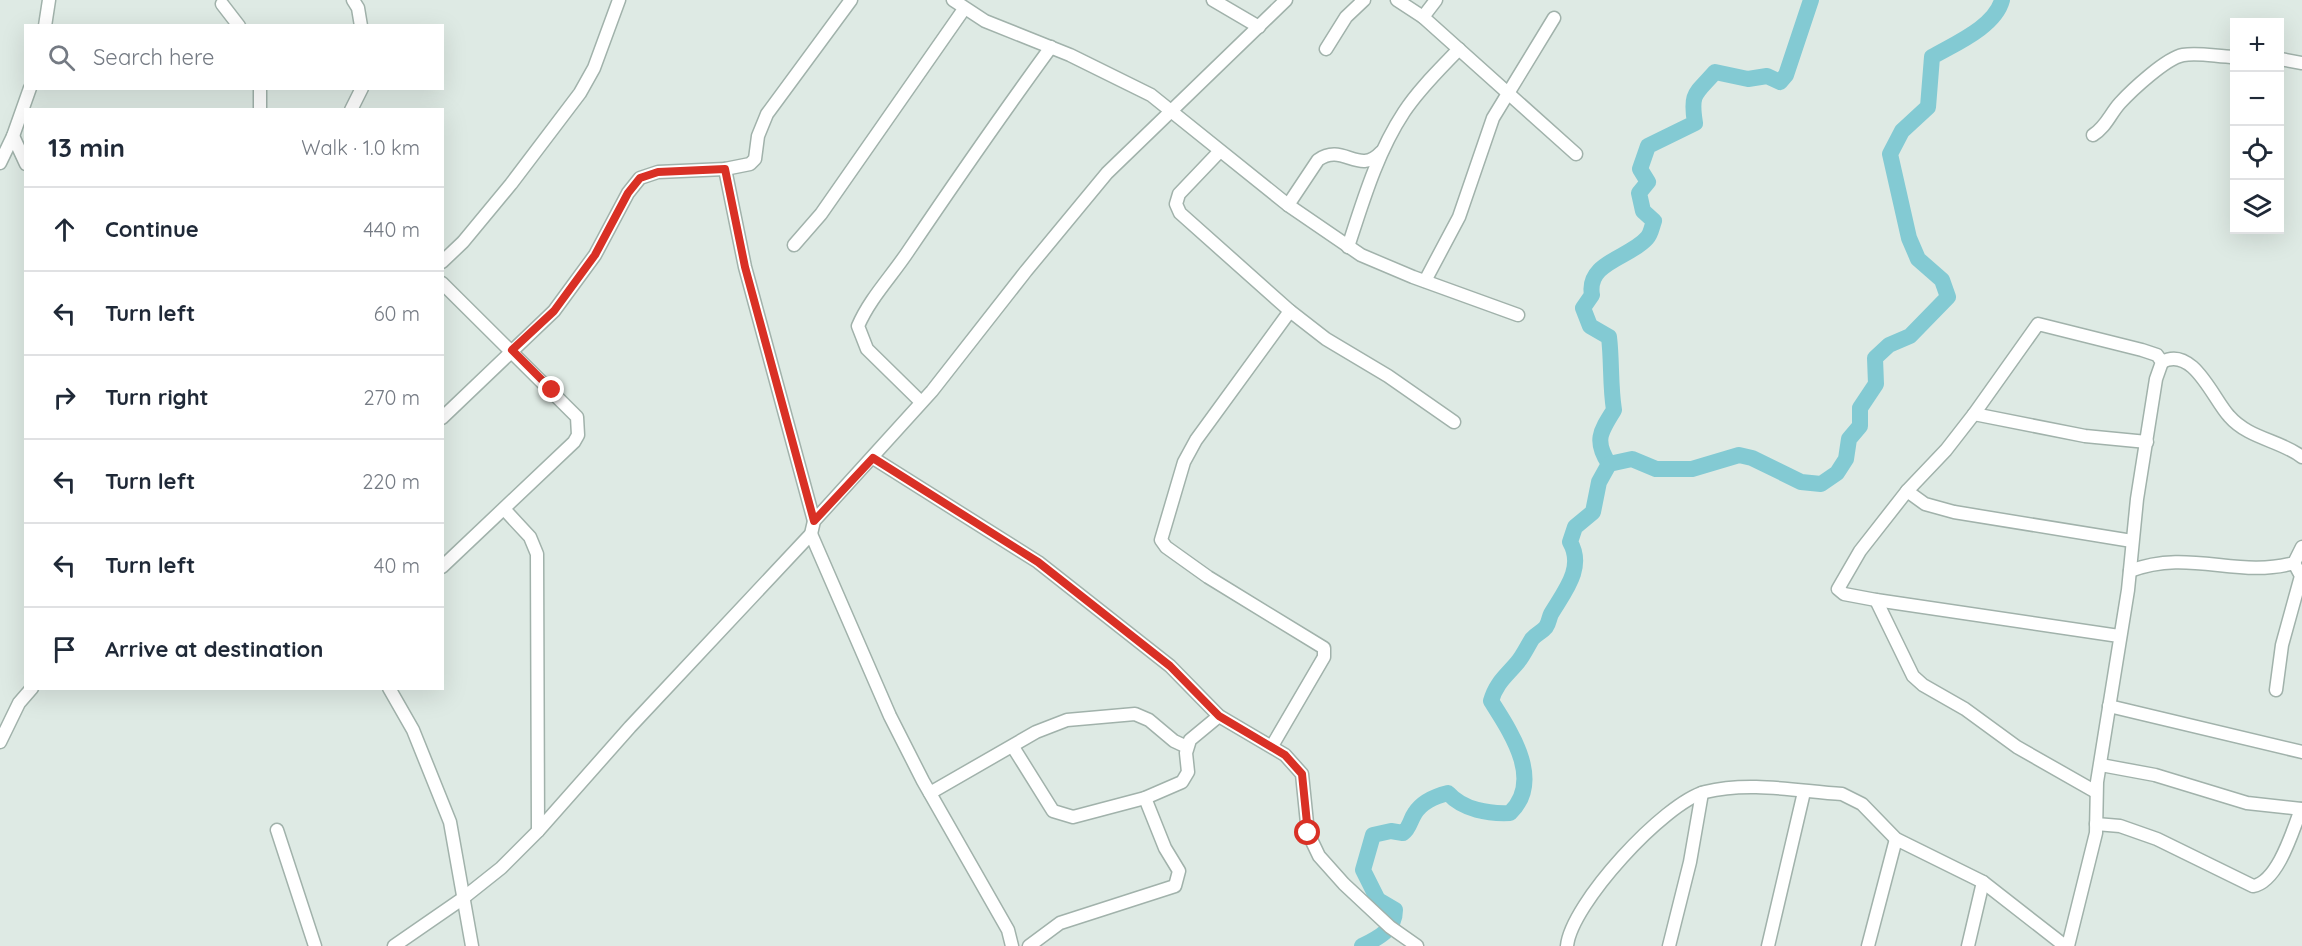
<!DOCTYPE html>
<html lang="en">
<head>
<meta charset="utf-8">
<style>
  body { margin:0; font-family:Quicksand,sans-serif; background:#f6f6f7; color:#1f2937 }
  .controls { position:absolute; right:18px; top:18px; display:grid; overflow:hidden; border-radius:0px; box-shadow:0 6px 24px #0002 }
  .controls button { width:54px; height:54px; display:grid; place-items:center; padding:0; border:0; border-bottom:2px solid #e0e1e3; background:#fff; color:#1f2937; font:30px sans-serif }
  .stop { position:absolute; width:18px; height:18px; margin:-14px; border:4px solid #d93025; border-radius:50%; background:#fff }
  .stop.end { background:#d93025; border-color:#fff; box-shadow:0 2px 6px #0008 }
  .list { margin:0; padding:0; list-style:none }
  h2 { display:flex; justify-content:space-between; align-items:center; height:78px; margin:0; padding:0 24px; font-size:26px }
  h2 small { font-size:20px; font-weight:400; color:#747a83 }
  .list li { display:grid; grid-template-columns:39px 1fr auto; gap:18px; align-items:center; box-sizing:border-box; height:84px; padding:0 24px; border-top:2px solid #e0e1e3 }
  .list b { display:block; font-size:22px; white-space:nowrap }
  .list em { font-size:20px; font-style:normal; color:#747a83 }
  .icon { flex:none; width:33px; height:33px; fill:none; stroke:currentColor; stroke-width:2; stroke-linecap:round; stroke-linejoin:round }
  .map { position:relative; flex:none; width:2302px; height:946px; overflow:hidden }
  .search { position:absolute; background:#fff; box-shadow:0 6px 24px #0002; left:24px; top:24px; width:420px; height:66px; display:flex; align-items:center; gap:15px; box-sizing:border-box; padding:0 21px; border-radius:0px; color:#747a83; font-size:22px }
  .panel { position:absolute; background:#fff; box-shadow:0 6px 24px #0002; left:24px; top:108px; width:420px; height:582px; border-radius:0px }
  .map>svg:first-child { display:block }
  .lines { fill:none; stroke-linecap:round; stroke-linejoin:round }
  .river { stroke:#83cad3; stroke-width:16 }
  .minor-casing { stroke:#a1b2ab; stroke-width:15 }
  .minor { stroke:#fff; stroke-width:12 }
  .route { stroke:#d93025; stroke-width:8 }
</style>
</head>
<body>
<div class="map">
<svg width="2302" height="946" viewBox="0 0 2302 946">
  <rect width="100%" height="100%" fill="#deeae4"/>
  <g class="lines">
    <g class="river">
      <path d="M1609,464C1594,441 1600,432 1614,410C1610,385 1612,362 1609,337L1590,326L1583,308L1592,295C1586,262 1630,258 1647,238C1651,234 1652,226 1654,221L1643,211L1639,193L1648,182L1640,169L1648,146L1695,123C1690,92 1696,94 1715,72L1748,79L1767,76L1780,82L1786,75L1811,0"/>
      <path d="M1362,946C1378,938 1395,930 1395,910L1378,900L1363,870L1373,835L1391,831L1403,833C1410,828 1410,820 1415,813C1422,802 1436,796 1448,793C1463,810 1489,814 1510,813C1544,780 1510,731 1491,701C1496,683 1506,676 1517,663C1523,656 1527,647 1532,639C1536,634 1542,632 1546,627C1549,623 1549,618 1551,614C1564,592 1585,568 1570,542L1575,527L1593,512L1599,482L1609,464L1632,459L1656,469H1692L1739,455L1752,458L1801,482L1821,484L1837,473L1846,459L1849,439L1860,426V408L1876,384L1875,358L1889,345L1910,336L1948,297L1942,280L1918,259L1909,238L1890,154L1902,131L1928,107L1932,57C1954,44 1995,27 2002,0"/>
    </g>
    <defs>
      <g id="minor">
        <polyline points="353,0 358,8 361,26"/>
        <polyline points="953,0 985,21 1070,55 1151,95 1288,205 1361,255 1413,277 1518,315"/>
        <polyline points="1213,0 1259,27"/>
        <polyline points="1397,0 1423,17 1576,154"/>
        <polyline points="222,4 239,26"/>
        <polyline points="1423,17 1436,0"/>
        <polyline points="45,26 49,0"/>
        <polyline points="1326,49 1346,17 1364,0"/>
        <polyline points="2280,59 2302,63"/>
        <polyline points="260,88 260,110"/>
        <polyline points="351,110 362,88"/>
        <path d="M2093,135C2106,127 2110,114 2120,103C2131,91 2166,58 2183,55C2199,52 2218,57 2234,57"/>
        <polyline points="13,136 26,164"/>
        <polyline points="1219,152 1179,194 1176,204 1180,213 1290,311 1326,339 1388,376 1454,422"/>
        <polyline points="0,163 13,136 30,88"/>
        <polyline points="725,169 745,267 814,521"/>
        <path d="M1288,205L1318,160C1343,142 1359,176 1381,152"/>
        <polyline points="794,245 821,214 964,9"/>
        <path d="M1348,247C1363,201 1377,153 1404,112C1419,89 1440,69 1459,49"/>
        <polyline points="442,262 463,242 511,184 580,93 594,68 619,0"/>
        <polyline points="1425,281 1459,217 1493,118 1554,18"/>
        <polyline points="442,283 577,417 578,435 574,442 442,567"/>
        <path d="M2162,362C2193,345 2213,399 2229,416C2249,439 2280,440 2302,457"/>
        <path d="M920,401L867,349L858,326C870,298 892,276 909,250C955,182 1002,114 1051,47"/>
        <polyline points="1974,414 2085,436 2147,442"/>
        <polyline points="442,418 554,311 595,255 628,193 640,178 658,172 725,169 750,164 755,159 758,136 767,114 851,0"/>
        <polyline points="873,458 1038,562 1170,666 1219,716 1285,755 1302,774 1308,833 1319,856 1344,884 1390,927 1417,946"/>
        <polyline points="1907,491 1925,504 1954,512 2132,541"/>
        <polyline points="504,509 530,537 537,554 538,831"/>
        <polyline points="811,534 890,716 923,781 1008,930 1012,946"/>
        <path d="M2130,571C2189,548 2237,579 2294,563L2302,547"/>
        <polyline points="1876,600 1913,676 1923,685 1965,709 2017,747 2096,792"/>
        <polyline points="389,688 413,730 450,822 472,946"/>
        <polyline points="2276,690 2282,645 2301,576 2294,563"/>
        <polyline points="2109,706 2302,752"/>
        <polyline points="0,742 19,703 32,688"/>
        <polyline points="1272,746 1324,657 1324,648 1208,577 1166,547 1161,540 1184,462 1196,440 1290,311"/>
        <polyline points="1013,747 1053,811 1073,817 1145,798 1182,782 1188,772 1186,753 1190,740 1219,716"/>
        <polyline points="2101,765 2155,775 2247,803 2302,809"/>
        <polyline points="930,793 1036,732 1067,720 1135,714 1149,720 1174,741 1187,747"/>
        <path d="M2096,824L2120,826L2157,839L2253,886C2278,882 2293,830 2301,809"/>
        <polyline points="277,830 315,946"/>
        <polyline points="394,946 462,899 501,868 538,831 630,727 811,534 814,521 932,391 1026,271 1107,173 1286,0"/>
        <polyline points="1029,946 1060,923 1175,886 1179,871 1165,848 1145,798"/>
        <path d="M1567,946C1571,904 1664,803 1705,792C1749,781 1797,791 1842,794L1862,804L1896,839L1983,882L2065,946"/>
        <polyline points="1669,946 1690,862 1702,793"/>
        <polyline points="1768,946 1804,792"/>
        <polyline points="1868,946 1896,839"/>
        <polyline points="1968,946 1983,882"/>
        <polyline points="2068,946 2096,833 2097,782 2128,590 2137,499 2156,379 2162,362 2157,355 2142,350 2038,324 1974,414 1946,450 1907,491 1860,551 1838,589 1844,594 1876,600 2119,636"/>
      </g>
    </defs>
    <use href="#minor" class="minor-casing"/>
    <use href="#minor" class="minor"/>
  </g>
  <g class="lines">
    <polyline class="route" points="552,390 512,350 554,311 595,255 628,193 640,178 658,172 725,169 745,267 814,521 873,458 1038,562 1170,666 1219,716 1285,755 1302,774 1308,833"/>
  </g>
</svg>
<div class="controls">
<button>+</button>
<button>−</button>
<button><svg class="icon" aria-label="locate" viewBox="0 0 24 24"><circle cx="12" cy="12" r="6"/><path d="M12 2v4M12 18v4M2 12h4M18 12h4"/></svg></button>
<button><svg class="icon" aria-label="layers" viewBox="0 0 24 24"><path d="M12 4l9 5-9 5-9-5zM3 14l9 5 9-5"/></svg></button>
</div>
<div class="stop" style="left:1308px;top:833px"></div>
<div class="stop end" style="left:552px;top:390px"></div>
<div class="search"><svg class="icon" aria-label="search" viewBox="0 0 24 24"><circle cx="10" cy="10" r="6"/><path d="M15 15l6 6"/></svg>Search here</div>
<section class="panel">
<h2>13 min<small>Walk · 1.0 km</small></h2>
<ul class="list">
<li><svg class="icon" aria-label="ahead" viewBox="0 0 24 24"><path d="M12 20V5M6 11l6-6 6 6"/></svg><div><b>Continue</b></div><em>440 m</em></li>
<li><svg class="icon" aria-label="left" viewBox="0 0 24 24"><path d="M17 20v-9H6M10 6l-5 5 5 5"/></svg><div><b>Turn left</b></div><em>60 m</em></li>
<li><svg class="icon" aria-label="right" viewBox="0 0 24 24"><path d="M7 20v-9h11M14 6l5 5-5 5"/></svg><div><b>Turn right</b></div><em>270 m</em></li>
<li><svg class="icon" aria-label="left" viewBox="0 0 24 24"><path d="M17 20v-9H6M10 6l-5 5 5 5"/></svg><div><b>Turn left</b></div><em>220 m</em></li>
<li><svg class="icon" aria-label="left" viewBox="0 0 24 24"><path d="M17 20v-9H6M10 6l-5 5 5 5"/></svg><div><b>Turn left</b></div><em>40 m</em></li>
<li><svg class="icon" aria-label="arrive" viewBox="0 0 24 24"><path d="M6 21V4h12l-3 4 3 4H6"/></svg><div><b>Arrive at destination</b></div></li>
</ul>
</section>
</div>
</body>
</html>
